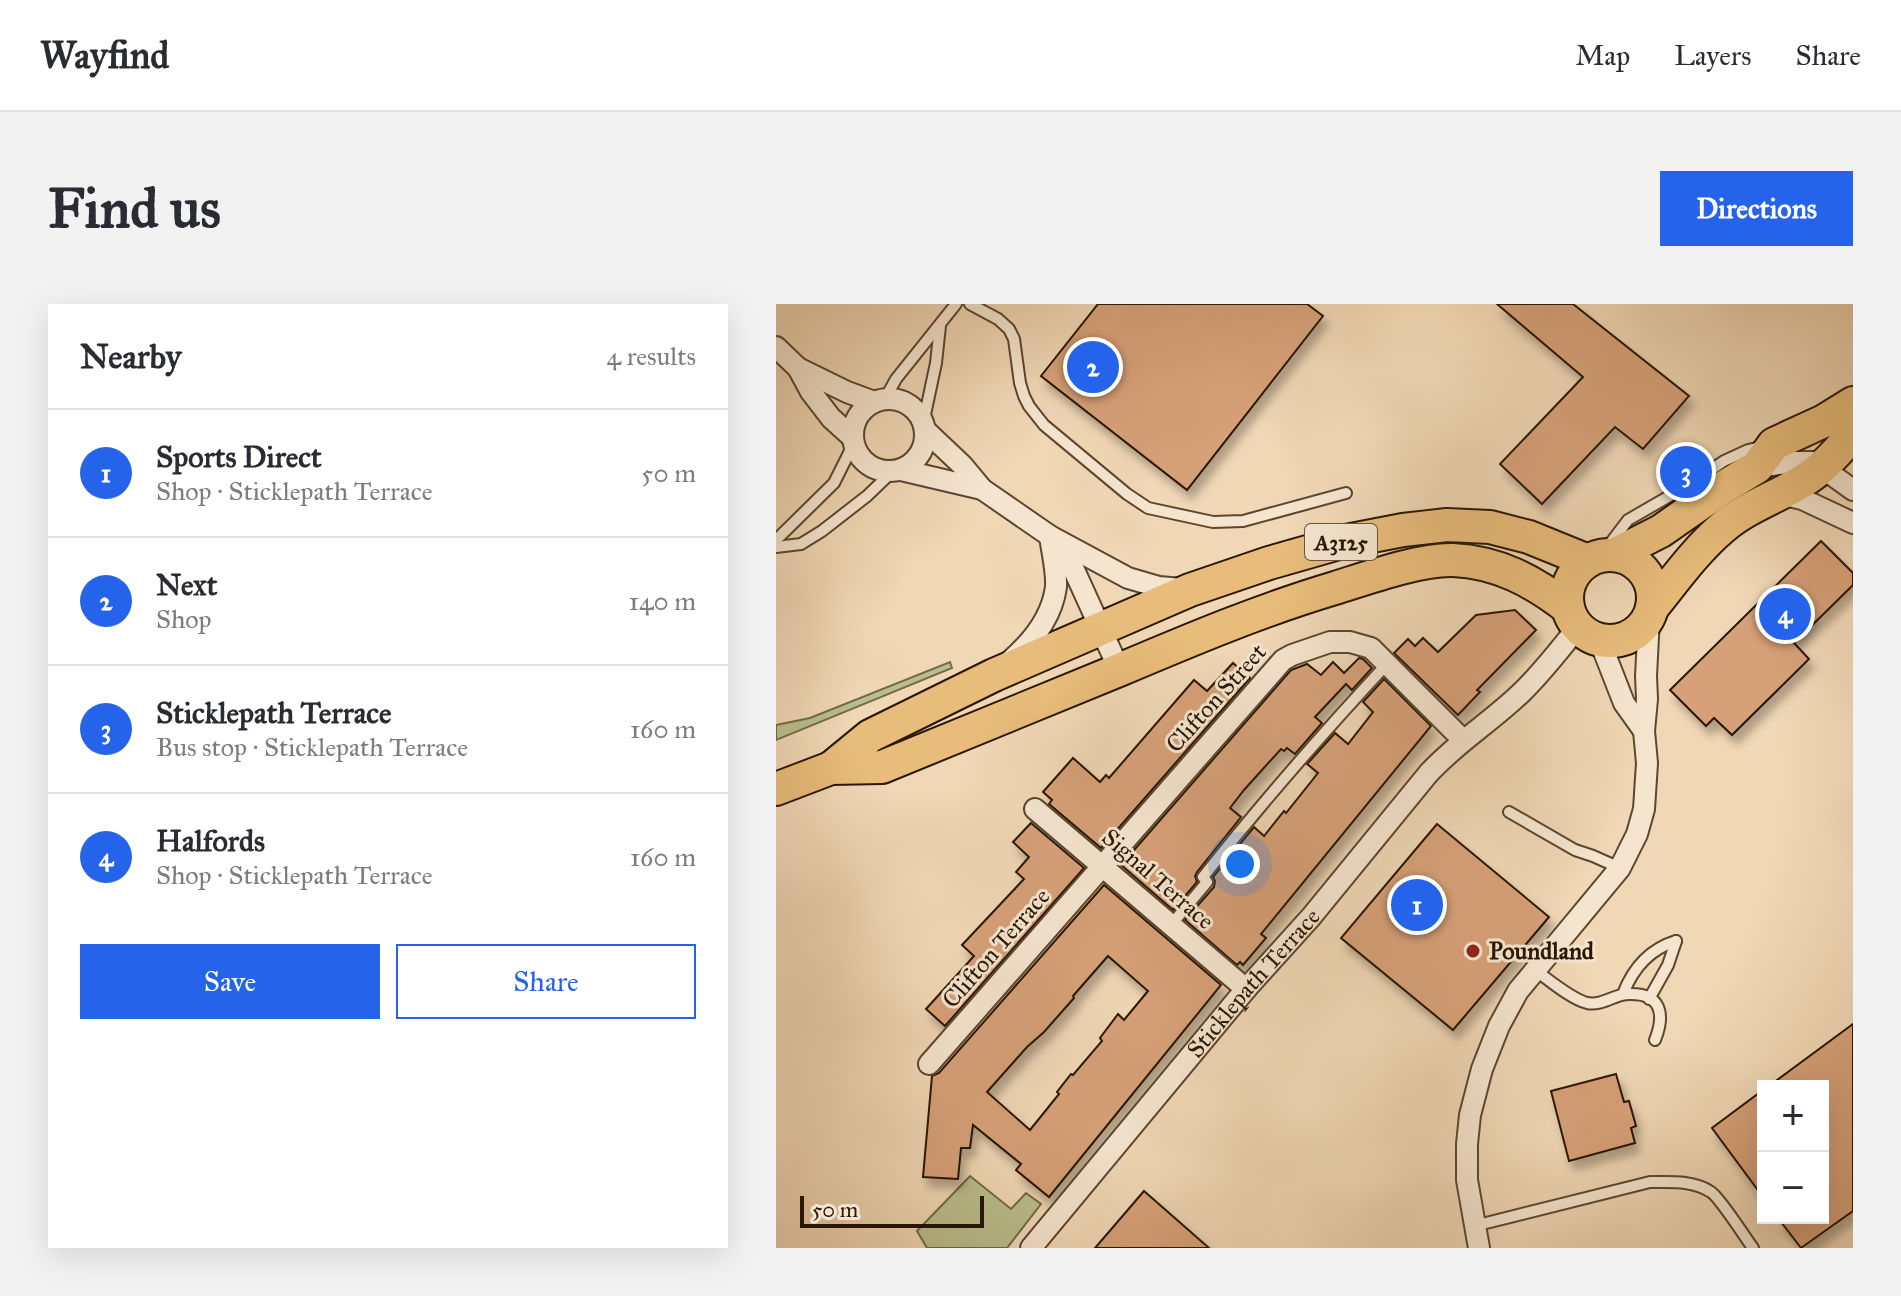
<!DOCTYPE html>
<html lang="en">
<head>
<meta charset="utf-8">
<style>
  body { margin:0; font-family:"IM FELL Great Primer",serif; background:#f2f2f3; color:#2b2b33 }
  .controls { position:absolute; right:24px; bottom:24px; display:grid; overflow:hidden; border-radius:0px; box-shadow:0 8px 32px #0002 }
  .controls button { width:72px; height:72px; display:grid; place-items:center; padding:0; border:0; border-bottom:2px solid #e1e1e2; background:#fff; color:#2b2b33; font:40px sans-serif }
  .scale { position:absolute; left:24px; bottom:20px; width:184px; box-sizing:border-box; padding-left:8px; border:4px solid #291603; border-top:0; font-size:22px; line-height:28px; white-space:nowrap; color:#291603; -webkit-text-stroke:6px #f5e5cf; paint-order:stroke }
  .you { position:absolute; left:464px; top:560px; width:28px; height:28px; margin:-20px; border:6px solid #fff; border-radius:50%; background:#1a73e8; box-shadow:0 0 0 12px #1a73e833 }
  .badge { display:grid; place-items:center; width:52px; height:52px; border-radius:50%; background:#2563eb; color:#fff; font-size:26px; font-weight:700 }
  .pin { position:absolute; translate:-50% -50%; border:4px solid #fff; box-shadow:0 2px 8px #0006 }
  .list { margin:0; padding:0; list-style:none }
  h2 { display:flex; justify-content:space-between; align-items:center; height:104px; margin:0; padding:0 32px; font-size:34px }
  h2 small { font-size:26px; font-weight:400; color:#7c7c81 }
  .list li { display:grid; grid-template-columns:52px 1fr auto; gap:24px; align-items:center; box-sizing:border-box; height:128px; padding:0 32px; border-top:2px solid #e1e1e2 }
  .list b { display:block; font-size:30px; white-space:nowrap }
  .list p { margin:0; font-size:26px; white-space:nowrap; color:#7c7c81 }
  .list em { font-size:26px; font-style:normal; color:#7c7c81 }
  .actions { display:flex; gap:16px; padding:24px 32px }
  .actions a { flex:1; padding:18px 0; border:2px solid #2563eb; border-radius:0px; text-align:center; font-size:28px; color:#2563eb }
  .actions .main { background:#2563eb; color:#fff }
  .map { position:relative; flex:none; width:1077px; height:944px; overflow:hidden; border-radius:0px }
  header { display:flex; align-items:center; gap:48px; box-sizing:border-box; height:112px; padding:0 40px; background:#fff; border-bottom:2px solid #e1e1e2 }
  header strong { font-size:38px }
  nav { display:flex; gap:44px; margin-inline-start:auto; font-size:28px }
  .intro { display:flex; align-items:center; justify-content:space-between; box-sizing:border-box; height:192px; padding:0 48px }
  h1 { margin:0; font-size:56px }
  .button { padding:20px 36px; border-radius:0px; background:#2563eb; color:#fff; font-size:28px; font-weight:700 }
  main { display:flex; gap:48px; padding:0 48px }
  aside { flex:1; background:#fff; border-radius:0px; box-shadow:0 8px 32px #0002 }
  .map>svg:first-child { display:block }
  .green { fill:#babe8d; stroke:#726a48; stroke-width:2 }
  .building { fill:#d6a078; stroke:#291603; stroke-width:2; fill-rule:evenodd; filter:url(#shadow) }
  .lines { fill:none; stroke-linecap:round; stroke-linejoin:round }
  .lane-casing { stroke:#5b4630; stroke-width:14 }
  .street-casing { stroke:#5b4630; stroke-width:24 }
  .primary-casing { stroke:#291603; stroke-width:36 }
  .lane { stroke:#f5e5cf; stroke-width:10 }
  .street { stroke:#f5e5cf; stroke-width:20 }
  .primary { stroke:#e8bc7a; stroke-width:32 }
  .poi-dot { fill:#8f2418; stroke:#f5e5cf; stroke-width:3 }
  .labels { text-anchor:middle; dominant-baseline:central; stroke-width:6; stroke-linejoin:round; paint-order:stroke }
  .shield { fill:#f5e5cf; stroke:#665440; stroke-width:2 }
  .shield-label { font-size:22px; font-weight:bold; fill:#291603 }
  .street-label { font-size:24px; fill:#291603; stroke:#f5e5cf }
  .poi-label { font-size:24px; font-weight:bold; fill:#291603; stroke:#f5e5cf; text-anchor:start }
</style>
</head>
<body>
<header>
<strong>Wayfind</strong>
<nav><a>Map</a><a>Layers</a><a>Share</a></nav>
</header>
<div class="intro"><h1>Find us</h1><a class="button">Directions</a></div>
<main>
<aside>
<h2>Nearby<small>4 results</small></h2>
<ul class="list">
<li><span class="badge">1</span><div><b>Sports Direct</b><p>Shop · Sticklepath Terrace</p></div><em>50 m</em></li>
<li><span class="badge">2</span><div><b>Next</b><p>Shop</p></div><em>140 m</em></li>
<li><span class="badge">3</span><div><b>Sticklepath Terrace</b><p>Bus stop · Sticklepath Terrace</p></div><em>160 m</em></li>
<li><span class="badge">4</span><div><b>Halfords</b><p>Shop · Sticklepath Terrace</p></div><em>160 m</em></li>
</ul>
<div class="actions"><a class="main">Save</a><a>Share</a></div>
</aside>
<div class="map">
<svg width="1077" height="944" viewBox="0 0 1077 944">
  <defs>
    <filter id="shadow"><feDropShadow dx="5" dy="9" stdDeviation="4" flood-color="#0004"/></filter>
  </defs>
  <rect width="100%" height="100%" fill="#f0d7b5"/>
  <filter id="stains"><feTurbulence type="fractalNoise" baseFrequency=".0025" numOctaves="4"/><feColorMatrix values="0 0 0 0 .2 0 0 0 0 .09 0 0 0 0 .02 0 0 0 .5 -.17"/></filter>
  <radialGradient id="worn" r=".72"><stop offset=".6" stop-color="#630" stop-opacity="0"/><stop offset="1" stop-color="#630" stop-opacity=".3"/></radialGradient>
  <g class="green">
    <polygon points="174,358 176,364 0,436 0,421 34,414"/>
    <polygon points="194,872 235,905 250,889 265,900 231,944 151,944 141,927"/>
  </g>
  <g class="building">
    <polygon points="322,0 531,0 547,12 411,186 265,72"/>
    <polygon points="721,0 797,0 913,92 867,145 839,123 766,200 724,160 807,73"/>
    <polygon points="1045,237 1077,269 1077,281 1018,339 1033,355 956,431 938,414 930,422 894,386"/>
    <polygon points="739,306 760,326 701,386 704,388 682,411 618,349 632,335 639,342 647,334 662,348 700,311"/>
    <polygon points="583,354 587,355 596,364 576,386 570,380 539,413 546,419 519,450 511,444 508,447 505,445 468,486 454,504 465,513 421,568 419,572 421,578 397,606 345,561 515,366 531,360 545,371 557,358 568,369"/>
    <polygon points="457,359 474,374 325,544 273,500 276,496 267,488 297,454 324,478 330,471 333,474 418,376 431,387"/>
    <polygon points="608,375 655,422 485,630 490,634 467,661 464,658 461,661 409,616 438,583 439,577 437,573 478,523 488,532 508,507 510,509 542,469 531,460 559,429 572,440 597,408 587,398"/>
    <polygon points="255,519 308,564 169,722 150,705 198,652 186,641 248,575 240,568 253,553 237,538"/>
    <polygon points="661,520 773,613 677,726 565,634"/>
    <path d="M328,581L445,681L273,893L240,866L245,860L197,821L194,844H185L182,875L147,873L156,772L163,769ZM332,652L372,687L348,716L342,710L324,734L326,737L297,771L295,770L281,788L283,790L254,826L211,788L251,743L268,728L298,694L297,692Z"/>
    <polygon points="1077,720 1077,907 1025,944 1002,914 1047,914 1047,782 993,782"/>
    <polygon points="840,770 848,798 853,797 860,822 855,824 859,839 793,857 775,787"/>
    <polygon points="987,786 987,893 936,824"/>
    <polygon points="368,887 433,944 319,944"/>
  </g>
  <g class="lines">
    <defs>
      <g id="lane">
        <polyline points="194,0 222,15 233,25 238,35 244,79 248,92 253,102 268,121 351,190 372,204 437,218 467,217 570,189"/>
        <polyline points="109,95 120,75 180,0"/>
        <polyline points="147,120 160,59 164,22"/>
        <polyline points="0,236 58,179 77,141"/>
        <polyline points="833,241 852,216 916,179 948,157 972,146 985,143"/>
        <polyline points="0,243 25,240 46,227 91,192 116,168"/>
        <polyline points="733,508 799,546 817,552 844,564"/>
        <path d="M395,621L431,578L427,573C485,500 546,430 610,361"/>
        <path d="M759,666C773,676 795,695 811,699C827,702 838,690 853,690C886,689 889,711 879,736"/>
        <path d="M847,690C857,664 874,645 900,637"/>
        <polyline points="873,695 892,661 900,637"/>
        <path d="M698,922L874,878C894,878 917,876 935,888C945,895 968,932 977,944"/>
      </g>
      <g id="street">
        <polyline points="0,43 22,64 35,88 55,114 76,133"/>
        <polyline points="22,64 71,88 98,98"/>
        <circle cx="113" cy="131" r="36"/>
        <polyline points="149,126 186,161 206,185 274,232 352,274 383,283 406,285"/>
        <polyline points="981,163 1018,158 1038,158 1077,186"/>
        <polyline points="125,166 206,185"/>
        <polyline points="1004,190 1026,195 1077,219"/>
        <polyline points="277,235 298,266 343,365"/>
        <polyline points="823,335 848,399 868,427"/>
        <path d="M234,357C256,338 276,313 280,283C281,267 276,248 274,232"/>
        <polyline points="259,505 470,685"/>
        <polyline points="153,760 507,356 516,351 554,338 574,338 595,344 687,436"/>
        <path id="s1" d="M255,944L470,685L535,613L652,470C680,439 715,418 745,389C766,369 784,345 802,323"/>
        <polyline points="703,944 691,876 691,840 694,811 706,765 723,722 742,687 844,564 861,530 868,505 871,459 868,427 871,395 870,372 873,313"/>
      </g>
      <g id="primary">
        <polyline points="838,251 885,227 948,183 981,163 998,140 1048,117 1077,99"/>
        <circle cx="834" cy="294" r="43"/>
        <path d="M876,304C898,277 919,247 946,224C970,203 1001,193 1027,177C1047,165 1062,147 1077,130"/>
        <polyline points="55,464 94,432 218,371 414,286 493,259 570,237 627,226 671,221 714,223 753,233 812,257"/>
        <path d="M0,485L55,464L106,463C185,430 264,398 343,366C414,336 485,306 559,284C591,274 644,255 677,256C722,258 757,277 792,304"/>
      </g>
    </defs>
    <use href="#lane" class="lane-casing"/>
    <use href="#street" class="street-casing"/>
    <use href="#primary" class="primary-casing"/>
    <use href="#lane" class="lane"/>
    <use href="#street" class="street"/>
    <use href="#primary" class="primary"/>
  </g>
  <circle class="poi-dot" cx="697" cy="647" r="8"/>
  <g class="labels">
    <rect class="shield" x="529" y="220" width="72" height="36" rx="6"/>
    <g class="shield-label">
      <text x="565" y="238">A3125</text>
    </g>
    <g class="street-label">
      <text transform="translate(440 394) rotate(-48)">Clifton Street</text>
      <text transform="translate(382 575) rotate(41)">Signal Terrace</text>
      <text transform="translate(220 644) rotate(-49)">Clifton Terrace</text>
      <text stroke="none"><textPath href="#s1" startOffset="346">Sticklepath Terrace</textPath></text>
    </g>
    <g class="poi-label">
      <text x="713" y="647">Poundland</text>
    </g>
  </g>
  <rect width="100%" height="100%" filter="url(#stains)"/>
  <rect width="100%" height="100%" fill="url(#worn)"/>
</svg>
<div class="controls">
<button>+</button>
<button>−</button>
</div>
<div class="scale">50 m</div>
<div class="you"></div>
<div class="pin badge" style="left:641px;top:601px">1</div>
<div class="pin badge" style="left:317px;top:63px">2</div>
<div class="pin badge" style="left:910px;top:168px">3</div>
<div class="pin badge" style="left:1009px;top:310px">4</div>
</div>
</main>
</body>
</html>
